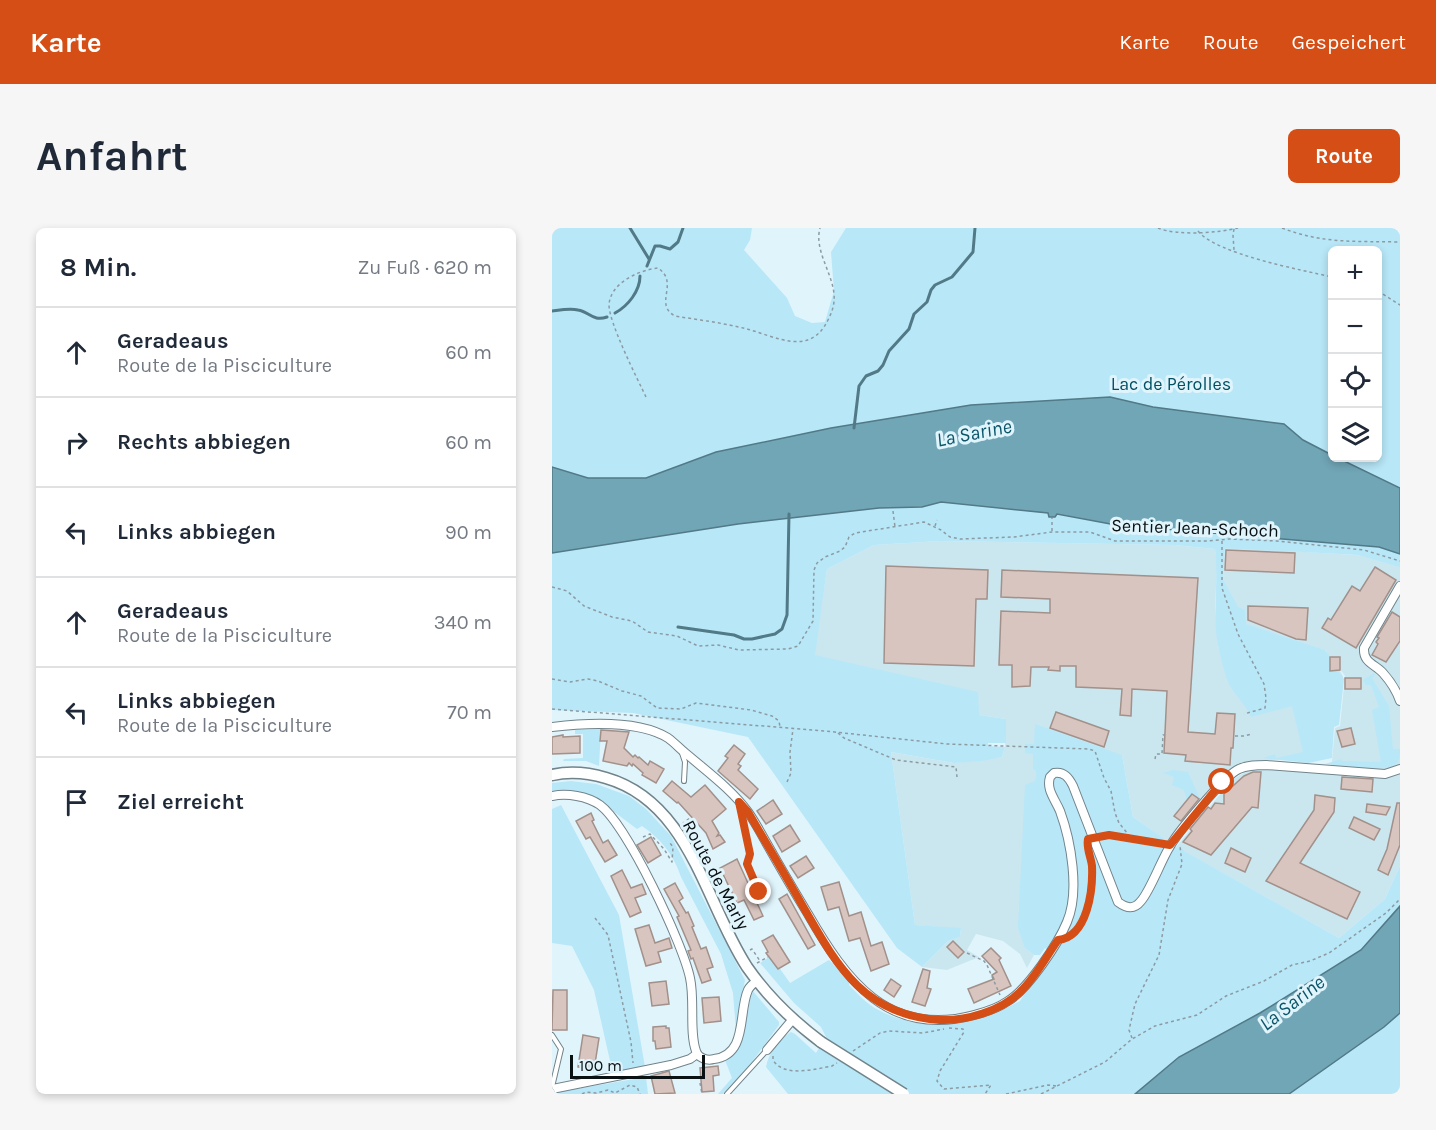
<!DOCTYPE html>
<html lang="de">
<head>
<meta charset="utf-8">
<style>
  body { margin:0; font-family:Karla,sans-serif; background:#f6f6f7; color:#1f2937 }
  .controls { position:absolute; right:18px; top:18px; display:grid; overflow:hidden; border-radius:9px; box-shadow:0 3px 9px #0003 }
  .controls button { width:54px; height:54px; display:grid; place-items:center; padding:0; border:0; border-bottom:2px solid #e0e1e3; background:#fff; color:#1f2937; font:30px sans-serif }
  .scale { position:absolute; left:18px; bottom:15px; width:135px; box-sizing:border-box; padding-left:6px; border:3px solid #0a1113; border-top:0; font-size:16px; line-height:21px; white-space:nowrap; color:#0a1113; -webkit-text-stroke:4px #e0f4fc; paint-order:stroke }
  .stop { position:absolute; width:18px; height:18px; margin:-14px; border:4px solid #d44e15; border-radius:50%; background:#fff }
  .stop.end { background:#d44e15; border-color:#fff; box-shadow:0 2px 6px #0008 }
  .list { margin:0; padding:0; list-style:none }
  h2 { display:flex; justify-content:space-between; align-items:center; height:78px; margin:0; padding:0 24px; font-size:26px }
  h2 small { font-size:20px; font-weight:400; color:#747a83 }
  .list li { display:grid; grid-template-columns:39px 1fr auto; gap:18px; align-items:center; box-sizing:border-box; height:90px; padding:0 24px; border-top:2px solid #e0e1e3 }
  .list b { display:block; font-size:22px; white-space:nowrap }
  .list p { margin:0; font-size:20px; white-space:nowrap; color:#747a83 }
  .list em { font-size:20px; font-style:normal; color:#747a83 }
  .icon { flex:none; width:33px; height:33px; fill:none; stroke:currentColor; stroke-width:2; stroke-linecap:round; stroke-linejoin:round }
  .map { position:relative; flex:none; width:848px; height:866px; overflow:hidden; border-radius:9px }
  header { display:flex; align-items:center; gap:36px; box-sizing:border-box; height:84px; padding:0 30px; background:#d44e15; color:#fff }
  header strong { font-size:28px }
  nav { display:flex; gap:33px; margin-inline-start:auto; font-size:21px }
  .intro { display:flex; align-items:center; justify-content:space-between; box-sizing:border-box; height:144px; padding:0 36px }
  h1 { margin:0; font-size:42px }
  .button { padding:15px 27px; border-radius:9px; background:#d44e15; color:#fff; font-size:21px; font-weight:700 }
  main { display:flex; gap:36px; padding:0 36px }
  aside { flex:1; background:#fff; border-radius:9px; box-shadow:0 3px 9px #0003 }
  .map>svg:first-child { display:block }
  .built { fill:#cae7f0 }
  .green { fill:#b8e7f8; fill-rule:evenodd }
  .water { fill:#71a6b7; stroke:#527986; stroke-width:1.5 }
  .lines { fill:none; stroke-linecap:round; stroke-linejoin:round }
  .stream { stroke:#527986; stroke-width:3 }
  .building { fill:#d9c5bf; stroke:#a2908a; stroke-width:1.5 }
  .service-casing { stroke:#71838a; stroke-width:6 }
  .minor-casing { stroke:#71838a; stroke-width:10 }
  .secondary-casing { stroke:#71838a; stroke-width:13 }
  .path { stroke:#8c9ba1; stroke-width:1.5; stroke-dasharray:3 3; stroke-linecap:butt }
  .service { stroke:#fff; stroke-width:4 }
  .minor { stroke:#fff; stroke-width:8 }
  .secondary { stroke:#fff; stroke-width:10 }
  .secondary-bridge-casing { stroke:#71838a; stroke-width:13; stroke-linecap:butt }
  .secondary-bridge { stroke:#fff; stroke-width:10 }
  .route { stroke:#d44e15; stroke-width:8 }
  .labels { text-anchor:middle; dominant-baseline:central; stroke-width:6; stroke-linejoin:round; paint-order:stroke }
  .park-label { font-size:18px; fill:#015063; stroke:#e0f4fc }
  .street-label { font-size:18px; fill:#0a1113; stroke:#e0f4fc }
  .water-label { font-size:20px; font-style:italic; fill:#0c5569; stroke:#e0f4fc }
</style>
</head>
<body>
<header>
<strong>Karte</strong>
<nav><a>Karte</a><a>Route</a><a>Gespeichert</a></nav>
</header>
<div class="intro"><h1>Anfahrt</h1><a class="button">Route</a></div>
<main>
<aside>
<h2>8 Min.<small>Zu Fuß · 620 m</small></h2>
<ul class="list">
<li><svg class="icon" aria-label="ahead" viewBox="0 0 24 24"><path d="M12 20V5M6 11l6-6 6 6"/></svg><div><b>Geradeaus</b><p>Route de la Pisciculture</p></div><em>60 m</em></li>
<li><svg class="icon" aria-label="right" viewBox="0 0 24 24"><path d="M7 20v-9h11M14 6l5 5-5 5"/></svg><div><b>Rechts abbiegen</b></div><em>60 m</em></li>
<li><svg class="icon" aria-label="left" viewBox="0 0 24 24"><path d="M17 20v-9H6M10 6l-5 5 5 5"/></svg><div><b>Links abbiegen</b></div><em>90 m</em></li>
<li><svg class="icon" aria-label="ahead" viewBox="0 0 24 24"><path d="M12 20V5M6 11l6-6 6 6"/></svg><div><b>Geradeaus</b><p>Route de la Pisciculture</p></div><em>340 m</em></li>
<li><svg class="icon" aria-label="left" viewBox="0 0 24 24"><path d="M17 20v-9H6M10 6l-5 5 5 5"/></svg><div><b>Links abbiegen</b><p>Route de la Pisciculture</p></div><em>70 m</em></li>
<li><svg class="icon" aria-label="arrive" viewBox="0 0 24 24"><path d="M6 21V4h12l-3 4 3 4H6"/></svg><div><b>Ziel erreicht</b></div></li>
</ul>
</aside>
<div class="map">
<svg width="848" height="866" viewBox="0 0 848 866">
  <rect width="100%" height="100%" fill="#e0f4fc"/>
  <polygon class="built" points="388,313 623,317 663,321 665,337 663,379 666,418 677,454 775,423 693,396 671,351 673,319 819,328 848,337 848,638 833,671 787,710 624,619 680,552 698,541 779,544 783,500 788,498 793,448 778,427 791,448 786,496 781,498 778,528 697,534 683,539 670,549 615,613 581,589 570,527 473,516 481,525 481,541 484,544 473,720 482,727 475,740 468,726 451,713 424,706 415,722 427,729 395,742 370,739 396,713 408,709 409,701 363,697 339,524 402,535 450,529 453,519 454,491 427,487 262,427 275,341 322,317"/>
  <g class="green">
    <path d="M0,0H200L198,12L192,22L235,70L243,88L260,95L273,94L282,63L279,24L294,0H848V339L806,327L673,320L671,351L686,379L693,382L694,396L773,422L778,429V442H785L792,451L787,497L782,499L780,530L756,535L711,530L723,526L724,530L751,524L740,478L699,489C694,476 682,467 676,454C672,444 669,429 666,418C660,386 667,353 663,321L623,317L388,313L322,317L275,341L263,427L426,464L427,487L454,491V515H436V518L453,519L450,529L430,533L402,535L339,524L363,697L409,700L408,709L396,713L370,739L345,720L196,509L81,485L0,482ZM780,22H826V230H780Z"/>
    <path d="M822,445L823,447L820,450L837,478L841,521H848C848,525 848,531 845,535C836,545 787,537 773,536L790,531V533L829,534L820,482L827,479L819,457H814L811,452Z"/>
    <path d="M483,496L570,527L581,589L624,619L627,620L629,618L632,623L787,710L833,671L848,638V866H236L214,839C216,826 227,811 239,804L243,806L264,825L274,809L269,799L242,775L208,735L219,728L238,755L277,732L297,751V757C304,764 312,773 321,779C369,807 421,799 468,773L500,725L493,720L488,727H482L473,720L466,700L473,557L483,553L484,544L481,541V526L473,525V516H482Z"/>
    <polygon points="49,501 47,538 34,533 11,533 12,531 31,530 31,506 23,506 23,502"/>
    <polygon points="621,542 636,544 649,573 640,566 635,572 632,562 620,557 622,549 611,545"/>
    <path d="M19,553L44,556L77,568L94,581L119,608L193,752L184,803L181,765L169,726L129,649C122,627 108,610 90,598L85,601L49,574L31,566L11,563L0,565V555Z"/>
    <polygon points="9,577 67,687 93,839 61,846 42,762 20,718 0,715 0,581"/>
    <path d="M200,762L227,794V797L197,838L171,866H166L180,850L173,832C195,815 194,787 200,762Z"/>
    <polygon points="94,849 96,866 0,866 0,865"/>
  </g>
  <g class="water">
    <polygon points="558,169 601,179 732,196 751,212 780,227 780,230 786,230 848,260 848,326 827,319 564,297 505,286 503,289 497,289 496,285 389,274 370,279 327,280 186,296 0,325 0,239 36,250 94,250 164,224 279,200 419,177"/>
    <polygon points="848,678 848,785 832,799 737,866 583,866 627,829 708,785 809,722"/>
  </g>
  <g class="lines">
    <g class="stream">
      <polyline points="78,0 97,31"/>
      <polyline points="95,38 103,18 108,18 118,21 126,14 131,0"/>
      <path d="M0,83C8,82 18,80 26,82C38,84 41,94 55,89"/>
      <path d="M63,85C76,78 88,63 88,48"/>
      <polyline points="302,200 307,158 314,148 326,143 331,137 337,123 357,101 362,86 375,74 379,62 383,57 400,49 421,24 423,0"/>
      <polyline points="126,399 182,407 192,411 200,411 223,406 230,401 235,387 237,286"/>
    </g>
  </g>
  <g class="building">
    <polygon points="674,322 743,325 742,345 673,342"/>
    <polygon points="334,338 436,342 435,371 424,371 422,438 332,435"/>
    <polygon points="823,339 844,352 804,420 770,400 776,390 779,392 800,358 808,363"/>
    <polygon points="450,342 646,350 636,504 663,506 665,485 683,486 681,520 679,520 678,537 633,533 634,527 612,525 615,463 580,461 579,488 568,487 570,461 524,459 524,438 508,438 508,443 496,442 497,439 479,439 478,458 460,459 460,437 447,437 449,383 498,385 498,371 449,369"/>
    <polygon points="696,378 756,380 754,412 744,411 696,392"/>
    <polygon points="840,384 848,389 848,413 834,434 820,427 826,416 824,414 827,410 825,409"/>
    <polygon points="778,429 788,429 788,442 778,443"/>
    <rect x="793" y="450" width="16" height="11"/>
    <polygon points="504,484 557,503 552,519 498,500"/>
    <polygon points="799,500 803,516 790,519 785,503"/>
    <polygon points="49,502 77,504 72,520 81,529 83,527 86,530 87,529 96,537 98,533 112,541 104,555 90,547 91,545 81,536 80,538 77,535 75,538 51,533 55,513 48,513"/>
    <polygon points="11,507 11,509 28,508 28,525 0,526 0,509"/>
    <polygon points="182,517 193,526 186,536 189,538 186,542 206,561 198,571 166,543 176,530 173,528"/>
    <polygon points="701,544 709,544 706,580 700,579 659,627 631,614 640,603 638,601 656,579 659,581 663,575 672,576 672,566 692,548"/>
    <polygon points="790,549 821,551 820,564 789,561"/>
    <polygon points="120,553 139,569 153,557 174,581 160,593 167,605 165,608 168,607 173,614 161,621 154,605 126,574 125,575 111,563"/>
    <polygon points="640,566 647,571 629,593 622,588"/>
    <polygon points="763,567 783,570 782,584 748,635 808,664 795,691 714,653 762,582"/>
    <polygon points="221,572 230,586 214,596 205,583"/>
    <polygon points="845,575 848,575 848,617 836,647 826,642 835,621"/>
    <polygon points="815,576 838,579 834,587 814,584"/>
    <polygon points="39,585 42,592 40,593 51,615 56,612 65,627 53,634 38,609 34,611 24,593"/>
    <polygon points="802,589 828,601 822,612 797,600"/>
    <polygon points="238,597 248,613 230,624 221,608"/>
    <polygon points="99,609 109,627 96,635 85,617"/>
    <polygon points="679,620 699,630 693,644 673,635"/>
    <polygon points="254,628 262,640 246,650 238,638"/>
    <polygon points="185,631 211,688 202,692 192,672 185,675 168,640"/>
    <polygon points="70,642 79,660 90,656 94,666 83,670 89,684 78,689 59,648"/>
    <polygon points="287,654 297,688 309,684 319,718 330,714 337,736 319,743 308,710 297,713 287,679 276,682 269,659"/>
    <polygon points="123,655 131,670 127,673 134,685 136,684 142,698 140,699 149,721 154,719 161,739 155,741 159,752 150,755 141,730 139,731 136,723 139,722 125,689 127,688 112,661"/>
    <polygon points="235,666 263,717 256,721 227,671"/>
    <polygon points="97,697 103,715 117,710 120,720 106,724 109,734 94,738 83,701"/>
    <polygon points="221,707 238,734 226,741 214,725 216,724 210,713"/>
    <polygon points="401,713 412,724 406,730 395,719"/>
    <polygon points="439,720 449,730 447,732 459,758 422,775 416,761 442,751 440,747 445,744 430,728"/>
    <polygon points="371,741 378,743 375,760 379,761 373,778 360,774"/>
    <polygon points="339,751 349,758 342,769 332,762"/>
    <polygon points="114,753 117,776 100,778 97,755"/>
    <polygon points="1,762 15,762 15,802 0,802"/>
    <polygon points="167,769 169,793 152,795 150,770"/>
    <polygon points="114,798 114,800 117,800 119,819 104,821 103,813 101,813 101,799"/>
    <polygon points="31,807 47,810 42,842 26,839"/>
    <polygon points="166,838 167,847 161,848 162,863 150,864 148,840"/>
    <polygon points="117,843 123,865 103,866 99,848"/>
  </g>
  <g class="lines">
    <defs>
      <g id="service">
        <polyline points="130,525 133,534 132,553"/>
        <polyline points="187,576 198,626 195,636 207,664"/>
        <polyline points="0,807 9,821 0,859"/>
        <polyline points="175,866 215,822"/>
      </g>
      <g id="minor">
        <path d="M848,358L812,420C811,435 823,436 831,445C839,454 844,461 848,473"/>
        <path d="M0,499C33,495 87,492 116,510C123,515 130,523 137,528C157,545 181,563 196,584C203,594 209,605 215,616C228,639 242,663 256,686C294,752 336,810 422,787C434,784 446,780 456,773C476,761 506,716 515,694C528,664 519,613 508,583C503,571 494,562 498,549L502,545C512,543 517,550 521,558L566,674C574,680 582,682 589,673C598,663 609,633 617,620C624,606 674,546 687,541C696,537 705,537 714,537L833,546L848,541"/>
        <path d="M0,568C15,565 35,568 48,577C75,597 131,716 138,750C143,772 137,804 144,823C146,830 155,833 162,831C196,827 186,784 196,762C198,758 202,755 205,753"/>
        <polyline points="215,822 241,791"/>
        <polyline points="0,861 119,837 138,831 145,826"/>
      </g>
      <path id="secondary" d="M0,547C18,543 37,545 54,550C138,574 153,675 195,739C215,768 241,793 269,814"/>
    </defs>
    <use href="#service" class="service-casing"/>
    <use href="#minor" class="minor-casing"/>
    <use href="#secondary" class="secondary-casing"/>
    <g class="path">
      <path d="M606,0C625,8 666,5 686,0"/>
      <path d="M730,0C771,16 805,13 848,14"/>
      <polyline points="682,1 681,7 682,22"/>
      <path d="M646,3C664,26 750,42 780,49"/>
      <polyline points="826,63 848,77"/>
      <path d="M94,169C85,150 57,95 57,77C58,55 87,42 106,40C128,55 101,76 123,88C147,92 172,95 195,101C225,109 258,129 276,92C280,84 283,76 282,66C280,44 262,22 268,0"/>
      <polyline points="341,283 343,299"/>
      <polyline points="383,298 385,292"/>
      <polyline points="500,303 500,290"/>
      <polyline points="670,313 670,360 686,406 712,456 714,470 713,480 692,486"/>
      <polyline points="0,359 15,363 32,378 60,389 80,393 96,404 125,408 146,418 166,417 187,422 236,421 246,418 261,393 262,342 265,335 273,329 288,323 293,319 297,309 303,305 372,294 389,302 398,309 408,311 462,309 500,304 538,304 563,313 655,313 677,311 725,313 812,322 848,333"/>
      <polyline points="0,451 18,454 36,451 46,453 70,463 89,468 105,480 129,481 144,475 199,482 220,488 227,493 228,499"/>
      <polyline points="0,481 273,503 395,516 537,521 543,523 552,550 559,563 563,585 567,595 580,611"/>
      <polyline points="286,505 292,510 344,532 404,539 405,549"/>
      <polyline points="683,508 692,508 700,506"/>
      <polyline points="603,531 604,526 610,526 611,507 613,507"/>
      <polyline points="235,554 239,545 238,524 241,501"/>
      <polyline points="130,596 138,590"/>
      <polyline points="551,607 611,615"/>
      <polyline points="91,609 98,606 112,621 120,634 121,619 118,615"/>
      <polyline points="168,664 174,661"/>
      <polyline points="43,690 56,707 79,814 81,835"/>
      <path d="M519,705C542,686 543,651 537,624"/>
      <polyline points="198,722 200,721 208,733"/>
      <polyline points="415,725 432,733 435,737 448,767"/>
      <polyline points="205,735 216,729"/>
      <polyline points="397,800 411,801 412,804 388,843 385,853 392,861 439,857 433,866"/>
      <polyline points="580,810 577,802 583,776 607,727 616,672 630,636 628,618"/>
      <polyline points="301,823 328,805 337,803 371,805 392,801"/>
      <path d="M221,828V832C232,850 263,841 280,838L285,835"/>
      <polyline points="148,855 150,866"/>
      <polyline points="30,866 34,864 44,865 56,862 63,865 78,857 85,859 88,866"/>
      <polyline points="454,866 496,857 505,858"/>
      <polyline points="489,866 553,834 580,811 603,798 645,787 674,768 712,753 740,737 758,733 777,725 834,685 848,671"/>
    </g>
    <use href="#service" class="service"/>
    <use href="#minor" class="minor"/>
    <use href="#secondary" class="secondary"/>
    <defs>
      <polyline id="secondary-bridge" points="269,814 352,866"/>
    </defs>
    <use href="#secondary-bridge" class="secondary-bridge-casing"/>
    <use href="#secondary-bridge" class="secondary-bridge"/>
  </g>
  <g class="lines">
    <path class="route" d="M207,664L195,636L198,626L187,574L196,584C214,615 232,645 249,675C284,736 310,787 388,792C414,793 449,783 468,764C483,750 494,729 506,712C536,709 541,661 540,638C539,629 534,620 536,611L557,607L618,617L670,554"/>
  </g>
  <g class="labels">
    <g class="park-label">
      <text x="619" y="156">Lac de Pérolles</text>
    </g>
    <g class="street-label">
      <text transform="translate(643 300) rotate(2)">Sentier Jean-Schoch</text>
      <text transform="translate(164 647) rotate(62)">Route de Marly</text>
    </g>
    <g class="water-label">
      <text transform="translate(422 205) rotate(-11)">La Sarine</text>
      <text transform="translate(740 775) rotate(-38)">La Sarine</text>
    </g>
  </g>
</svg>
<div class="controls">
<button>+</button>
<button>−</button>
<button><svg class="icon" aria-label="locate" viewBox="0 0 24 24"><circle cx="12" cy="12" r="6"/><path d="M12 2v4M12 18v4M2 12h4M18 12h4"/></svg></button>
<button><svg class="icon" aria-label="layers" viewBox="0 0 24 24"><path d="M12 4l9 5-9 5-9-5zM3 14l9 5 9-5"/></svg></button>
</div>
<div class="scale">100 m</div>
<div class="stop" style="left:670px;top:554px"></div>
<div class="stop end" style="left:207px;top:664px"></div>
</div>
</main>
</body>
</html>
